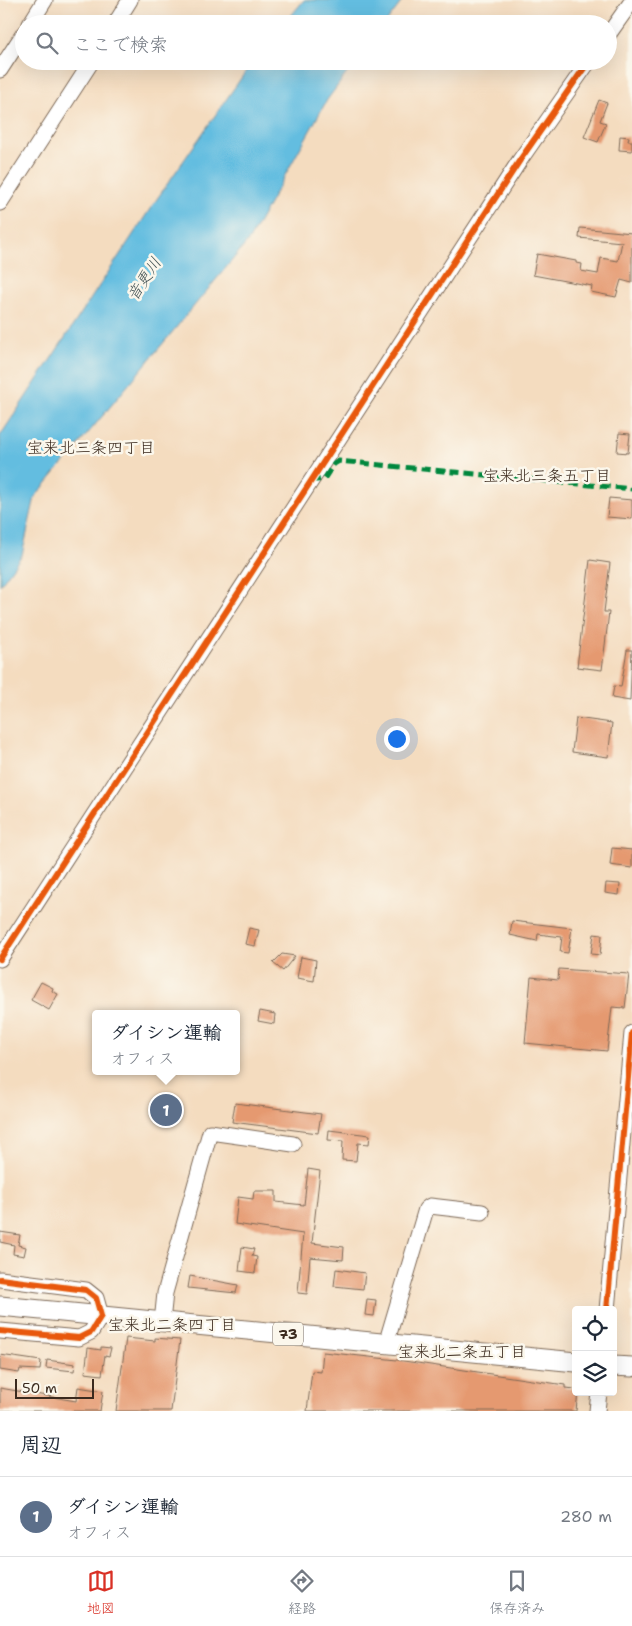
<!DOCTYPE html>
<html lang="ja">
<head>
<meta charset="utf-8">
<style>
  body { margin:0; font-family:"Shantell Sans","Klee One",sans-serif; background:#f2f2f3; color:#1f2937 }
  .controls { position:absolute; right:15px; bottom:15px; display:grid; overflow:hidden; border-radius:5px; box-shadow:0 5px 20px #0002 }
  .controls button { width:45px; height:45px; display:grid; place-items:center; padding:0; border:0; border-bottom:1px solid #e0e1e3; background:#fff; color:#1f2937; font:25px sans-serif }
  .scale { position:absolute; left:15px; bottom:12px; width:79px; box-sizing:border-box; padding-left:5px; border:2px solid #3b2a1e; border-top:0; font-size:14px; line-height:18px; white-space:nowrap; color:#3b2a1e; -webkit-text-stroke:4px #fbf7ec; paint-order:stroke }
  .you { position:absolute; left:396px; top:738px; width:18px; height:18px; margin:-12px; border:4px solid #fff; border-radius:50%; background:#1a73e8; box-shadow:0 0 0 8px #1a73e833 }
  .badge { display:grid; place-items:center; width:32px; height:32px; border-radius:50%; background:#d93025; color:#fff; font-size:16px; font-weight:700 }
  .pin { position:absolute; translate:-50% -50%; border:2px solid #fff; box-shadow:0 1px 5px #0006 }
  .popup { position:absolute; left:92px; top:1010px; width:148px; height:65px; box-sizing:border-box; display:grid; place-content:center; border-radius:5px; background:#fff; filter:drop-shadow(0 1px 4px #0005); font-size:16px; white-space:nowrap; color:#747a83 }
  .popup b { font-size:19px; color:#1f2937 }
  .popup::after { content:''; position:absolute; left:50%; top:100%; margin-left:-10px; border:10px solid transparent; border-top-color:#fff }
  .list { margin:0; padding:0; list-style:none }
  h2 { display:flex; justify-content:space-between; align-items:center; height:65px; margin:0; padding:0 20px; font-size:21px }
  h2 small { font-size:16px; font-weight:400; color:#747a83 }
  .list li { display:grid; grid-template-columns:32px 1fr auto; gap:15px; align-items:center; box-sizing:border-box; height:80px; padding:0 20px; border-top:1px solid #e0e1e3 }
  .list b { display:block; font-size:19px; white-space:nowrap }
  .list p { margin:0; font-size:16px; white-space:nowrap; color:#747a83 }
  .list em { font-size:16px; font-style:normal; color:#747a83 }
  .icon { flex:none; width:28px; height:28px; fill:none; stroke:currentColor; stroke-width:2; stroke-linecap:round; stroke-linejoin:round }
  .map { position:relative; flex:none; width:632px; height:1411px; overflow:hidden }
  .search { position:absolute; background:#fff; box-shadow:0 5px 20px #0002; left:15px; right:15px; top:15px; height:55px; display:flex; align-items:center; gap:12px; box-sizing:border-box; padding:0 18px; border-radius:28px; color:#747a83; font-size:19px }
  .sheet { height:145px; background:#fff }
  nav { display:flex; justify-content:space-around; align-items:center; box-sizing:border-box; height:70px; border-top:1px solid #e0e1e3; background:#fff; font-size:14px; color:#747a83 }
  nav a { display:grid; justify-items:center; gap:2px }
  nav .on { color:#d93025 }
  .map>svg:first-child { display:block }
  .water { fill:#63bde0; stroke:#4f747f }
  .building { fill:#e5996f }
  .lines { fill:none; stroke-linecap:round; stroke-linejoin:round }
  .minor-casing { stroke:#7c6856; stroke-width:17 }
  .major-casing { stroke:#7c6856; stroke-width:21 }
  .minor { stroke:#fff; stroke-width:15 }
  .major { stroke:#fff; stroke-width:19 }
  .quiet { stroke:#00873e; stroke-width:5; stroke-dasharray:10 5; stroke-linecap:butt }
  .cycleway-casing { stroke:#fbf7ec; stroke-width:9 }
  .cycleway { stroke:#e8590c; stroke-width:6 }
  .labels { text-anchor:middle; dominant-baseline:central; stroke-width:5; stroke-linejoin:round; paint-order:stroke }
  .shield { fill:#fbf7ec; stroke:#75685c; stroke-width:1 }
  .shield-label { font-size:14px; font-weight:bold; fill:#3b2a1e }
  .water-label { font-size:16px; font-style:italic; fill:#475658; stroke:#fbf7ec }
  .neighbourhood-label { font-size:16px; fill:#3b2a1e; stroke:#fbf7ec }
</style>
</head>
<body>
<div class="map">
<svg width="632" height="1411" viewBox="0 0 632 1411">
  <rect width="100%" height="100%" fill="#fbf7ec"/>
  <filter id="ink" filterUnits="userSpaceOnUse"><feTurbulence type="fractalNoise" baseFrequency=".02" numOctaves="2"/><feDisplacementMap in="SourceGraphic" scale="10" xChannelSelector="R" yChannelSelector="G"/><feConvolveMatrix kernelMatrix="1 2 1 2 8 2 1 2 1" color-interpolation-filters="sRGB"/></filter>
  <filter id="wash" filterUnits="userSpaceOnUse"><feTurbulence type="fractalNoise" baseFrequency=".0096" numOctaves="4" result="noise"/><feDisplacementMap in="SourceGraphic" scale="20" xChannelSelector="R" yChannelSelector="G"/><feGaussianBlur stdDeviation="1.12" result="paint"/><feColorMatrix in="noise" values="0 0 0 0 0 0 0 0 0 0 0 0 0 0 0 0 0 1.4 0 .05"/><feComposite in="paint" operator="in"/></filter>
  <g filter="url(#wash)">
    <rect width="100%" height="100%" fill="#f4dcbf"/>
    <g class="water">
      <polygon points="304,0 403,0 385,24 284,24"/>
      <polygon points="253,61 356,61 327,100 249,240 35,497 22,555 0,585 0,436 152,206"/>
    </g>
    <g id="blocks">
      <g class="building">
        <polygon points="599,100 607,103 600,121 606,123 598,142 584,137"/>
        <polygon points="620,136 629,137 628,141 632,141 632,151 619,150"/>
        <polygon points="580,228 632,233 632,283 621,280 616,297 591,292 592,286 533,275 537,254 576,261 576,263 582,264 581,271 598,274 601,258 618,261 622,242 579,238"/>
        <polygon points="619,433 630,434 628,453 617,452"/>
        <polygon points="609,498 632,500 632,519 607,517"/>
        <polygon points="590,560 610,563 604,612 609,612 602,670 577,667"/>
        <polygon points="627,650 632,650 630,701 612,698 614,686 621,687"/>
        <polygon points="576,718 612,723 608,757 572,752"/>
        <polygon points="612,848 632,850 632,868 610,865"/>
        <polygon points="606,883 620,884 619,895 605,893"/>
        <polygon points="512,921 572,928 568,953 560,952 562,937 538,934 537,941 510,935"/>
        <polygon points="249,928 259,930 255,946 245,944"/>
        <polygon points="594,934 602,935 600,955 591,954"/>
        <polygon points="282,954 295,956 283,971 273,963"/>
        <polygon points="301,957 316,960 314,981 297,978"/>
        <polygon points="559,969 629,974 625,1008 612,1007 607,1051 525,1043 531,977 558,980"/>
        <polygon points="41,982 53,988 52,991 58,994 49,1010 31,1000"/>
        <polygon points="260,1011 275,1014 274,1024 258,1021"/>
        <polygon points="235,1103 321,1114 318,1133 232,1122"/>
        <polygon points="329,1130 370,1135 369,1144 358,1143 356,1161 342,1160 343,1141 328,1140"/>
        <polygon points="308,1169 320,1171 312,1243 344,1247 343,1260 310,1257 307,1294 298,1293 303,1234 235,1224 238,1197 253,1199 254,1191 276,1191 276,1202 304,1205"/>
        <polygon points="0,1232 20,1235 18,1245 26,1247 24,1256 13,1254 14,1245 0,1242"/>
        <polygon points="242,1247 254,1249 252,1256 257,1257 255,1273 239,1271"/>
        <polygon points="336,1269 365,1273 363,1289 334,1286"/>
        <polygon points="190,1276 238,1285 236,1293 188,1288"/>
        <polygon points="367,1299 376,1300 374,1316 365,1315"/>
        <polygon points="126,1338 155,1341 155,1338 180,1340 171,1411 116,1411"/>
        <polygon points="101,1347 111,1348 109,1356 105,1355 102,1375 85,1373 88,1348 101,1350"/>
        <polygon points="323,1352 397,1360 565,1385 565,1388 576,1389 576,1392 578,1392 576,1411 307,1411 312,1371 321,1372"/>
        <polygon points="0,1355 41,1361 40,1370 20,1369 19,1373 0,1370"/>
        <polygon points="47,1360 75,1364 74,1371 46,1368"/>
        <polygon points="78,1387 103,1391 100,1411 0,1411 0,1388 76,1401"/>
      </g>
    </g>
  </g>
  <g filter="url(#ink)">
    <use href="#blocks" fill-opacity="0" stroke="#7c6856" stroke-width="1"/>
    <g class="lines">
      <defs>
        <g id="minor">
          <polyline points="30,24 45,0"/>
          <polyline points="115,24 130,0"/>
          <polyline points="608,35 632,1"/>
          <polyline points="0,70 24,33"/>
          <polyline points="0,203 92,61"/>
          <polyline points="0,959 520,160 589,61"/>
          <polyline points="0,1279 86,1290 96,1298 101,1316 91,1332 79,1338 0,1331"/>
          <polyline points="607,1310 632,1033"/>
          <polyline points="162,1322 165,1293 210,1132 293,1144"/>
          <polyline points="386,1344 426,1209 430,1206 482,1212"/>
          <polyline points="597,1411 599,1392"/>
        </g>
        <g id="major">
          <polyline points="0,1306 576,1362"/>
          <polyline points="613,1366 632,1367"/>
        </g>
      </defs>
      <use href="#minor" class="minor-casing"/>
      <use href="#major" class="major-casing"/>
      <use href="#minor" class="minor"/>
      <use href="#major" class="major"/>
      <polyline class="quiet" points="310,481 324,479 334,464 339,461 632,489"/>
      <defs>
        <g id="cycleway">
          <polyline points="0,959 520,160 589,61"/>
          <polyline points="0,1279 86,1290 96,1298 101,1316 91,1332 79,1338 0,1331"/>
          <polyline points="607,1310 632,1033"/>
        </g>
      </defs>
      <use href="#cycleway" class="cycleway-casing"/>
      <use href="#cycleway" class="cycleway"/>
    </g>
  </g>
  <g class="labels">
    <rect class="shield" x="273" y="1322.5" width="30" height="23" rx="4"/>
    <g class="shield-label">
      <text x="288" y="1334">73</text>
    </g>
    <g class="water-label">
      <text transform="translate(144 279) rotate(-57)">音更川</text>
    </g>
    <g class="neighbourhood-label">
      <text x="91" y="447">宝来北三条四丁目</text>
      <text x="547" y="475">宝来北三条五丁目</text>
      <text x="172" y="1324">宝来北二条四丁目</text>
      <text x="462" y="1351">宝来北二条五丁目</text>
    </g>
  </g>
</svg>
<div class="controls">
<button><svg class="icon" aria-label="locate" viewBox="0 0 24 24"><circle cx="12" cy="12" r="6"/><path d="M12 2v4M12 18v4M2 12h4M18 12h4"/></svg></button>
<button><svg class="icon" aria-label="layers" viewBox="0 0 24 24"><path d="M12 4l9 5-9 5-9-5zM3 14l9 5 9-5"/></svg></button>
</div>
<div class="scale">50 m</div>
<div class="you"></div>
<div class="pin badge" style="left:166px;top:1110px;background:#5c6f8a">1</div>
<div class="popup"><b>ダイシン運輸</b>オフィス</div>
<div class="search"><svg class="icon" aria-label="search" viewBox="0 0 24 24"><circle cx="10" cy="10" r="6"/><path d="M15 15l6 6"/></svg>ここで検索</div>
</div>
<section class="sheet">
<h2>周辺<small></small></h2>
<ul class="list">
<li><span class="badge" style="background:#5c6f8a">1</span><div><b>ダイシン運輸</b><p>オフィス</p></div><em>280 m</em></li>
</ul>
</section>
<nav>
<a class="on"><svg class="icon" aria-label="map" viewBox="0 0 24 24"><path d="M3 6l6-2 6 2 6-2v14l-6 2-6-2-6 2zM9 4v14M15 6v14"/></svg>地図</a>
<a><svg class="icon" aria-label="directions" viewBox="0 0 24 24"><path d="M12 3l9 9-9 9-9-9zM9 14v-3h6M13 9l2 2-2 2"/></svg>経路</a>
<a><svg class="icon" aria-label="saved" viewBox="0 0 24 24"><path d="M7 4h10v16l-5-4-5 4z"/></svg>保存済み</a>
</nav>
</body>
</html>
